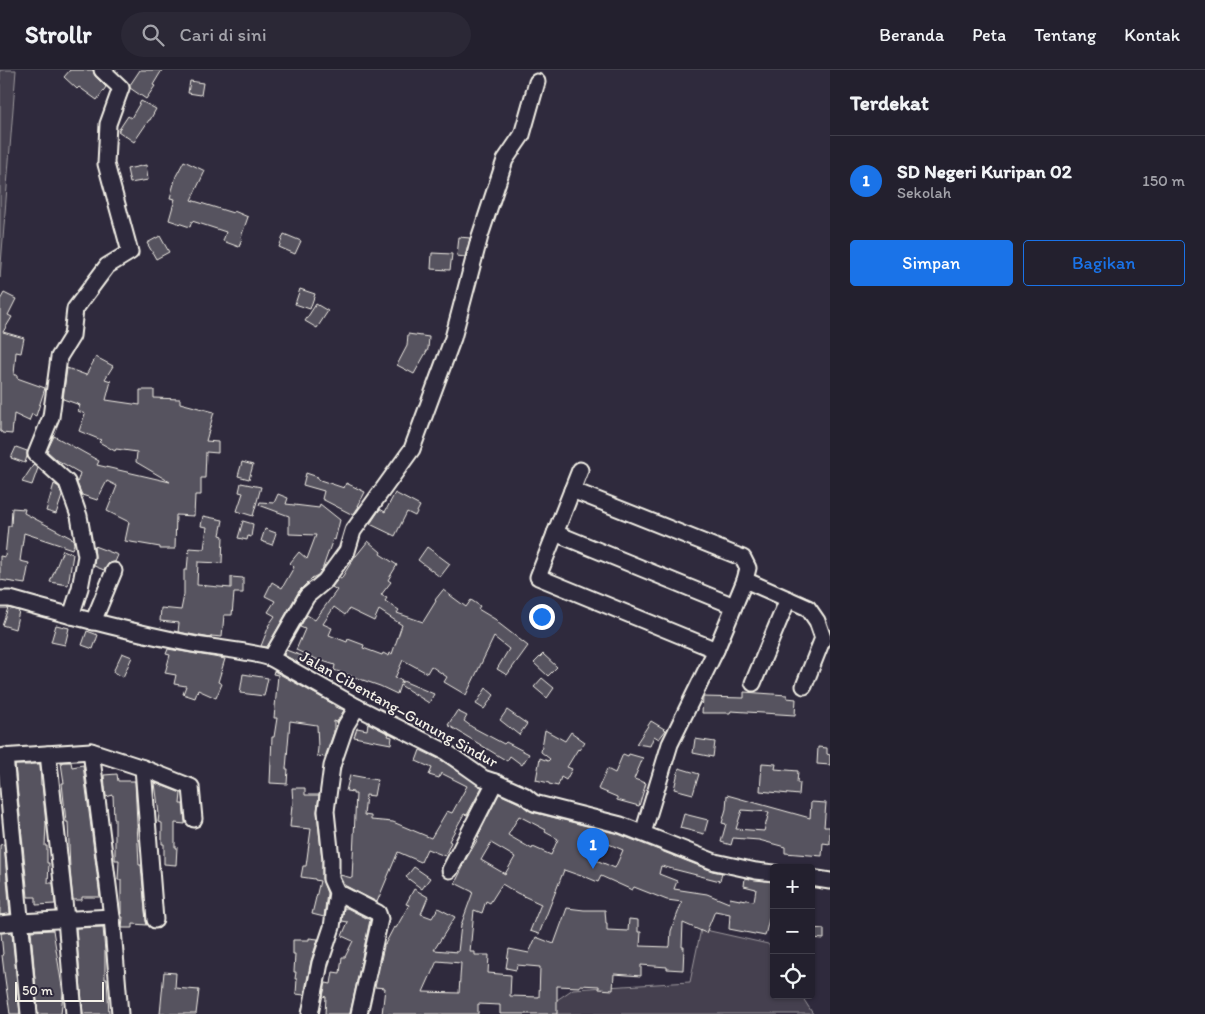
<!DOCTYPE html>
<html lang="id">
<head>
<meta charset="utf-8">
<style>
  body { margin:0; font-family:Itim,sans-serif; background:#2b2836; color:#f1f3f6 }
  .controls { position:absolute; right:15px; bottom:15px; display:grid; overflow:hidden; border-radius:5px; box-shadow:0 1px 4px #0004 }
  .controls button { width:45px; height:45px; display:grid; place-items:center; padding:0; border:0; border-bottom:1px solid #403e4a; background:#23202e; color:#f1f3f6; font:25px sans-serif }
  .scale { position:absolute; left:15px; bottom:12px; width:89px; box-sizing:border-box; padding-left:5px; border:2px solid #f4f1e8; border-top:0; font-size:14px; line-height:18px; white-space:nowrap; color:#f4f1e8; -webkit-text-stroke:4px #2f2a3d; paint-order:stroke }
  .you { position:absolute; left:541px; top:546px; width:18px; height:18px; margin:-12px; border:4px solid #fff; border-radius:50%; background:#1a73e8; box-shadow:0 0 0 8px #1a73e833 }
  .badge { display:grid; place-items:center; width:32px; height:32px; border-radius:50%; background:#1a73e8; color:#fff; font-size:16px; font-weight:700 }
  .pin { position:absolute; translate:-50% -41px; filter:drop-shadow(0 1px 2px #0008) }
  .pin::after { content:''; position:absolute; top:26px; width:18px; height:15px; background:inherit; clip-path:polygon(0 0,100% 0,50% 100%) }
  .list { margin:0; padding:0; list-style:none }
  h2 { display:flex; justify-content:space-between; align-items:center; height:65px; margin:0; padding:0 20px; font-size:21px }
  h2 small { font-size:16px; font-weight:400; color:#a3a3aa }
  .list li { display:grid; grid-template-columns:32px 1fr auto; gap:15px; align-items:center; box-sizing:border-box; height:90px; padding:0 20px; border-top:1px solid #403e4a }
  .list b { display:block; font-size:19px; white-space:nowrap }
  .list p { margin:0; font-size:16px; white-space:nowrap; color:#a3a3aa }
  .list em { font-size:16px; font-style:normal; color:#a3a3aa }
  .actions { display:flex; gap:10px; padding:15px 20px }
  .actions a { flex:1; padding:11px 0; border:1px solid #1a73e8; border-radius:5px; text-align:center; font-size:18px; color:#1a73e8 }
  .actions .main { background:#1a73e8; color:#fff }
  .icon { flex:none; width:28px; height:28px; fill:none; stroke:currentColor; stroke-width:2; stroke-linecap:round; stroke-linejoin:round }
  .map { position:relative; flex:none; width:830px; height:944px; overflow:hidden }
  header { display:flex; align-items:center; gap:30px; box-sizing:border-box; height:70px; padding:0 25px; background:#23202e; border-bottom:1px solid #403e4a }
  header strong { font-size:24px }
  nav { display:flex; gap:28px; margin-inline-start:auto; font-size:18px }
  .search { width:350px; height:45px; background:#2b2836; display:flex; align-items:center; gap:12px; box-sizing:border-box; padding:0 18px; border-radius:28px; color:#a3a3aa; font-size:19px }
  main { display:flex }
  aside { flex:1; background:#23202e }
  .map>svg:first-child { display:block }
  .green { fill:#454050; stroke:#9c989c }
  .building { fill:#56525f; stroke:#f4f1e8; fill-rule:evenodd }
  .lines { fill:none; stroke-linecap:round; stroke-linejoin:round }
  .minor-casing { stroke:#f4f1e8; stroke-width:19 }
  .minor { stroke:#2f2a3d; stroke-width:15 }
  .labels { text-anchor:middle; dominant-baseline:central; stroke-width:4; stroke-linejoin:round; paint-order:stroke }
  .street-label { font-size:16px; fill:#f4f1e8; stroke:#2f2a3d }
</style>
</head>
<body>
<header>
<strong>Strollr</strong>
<div class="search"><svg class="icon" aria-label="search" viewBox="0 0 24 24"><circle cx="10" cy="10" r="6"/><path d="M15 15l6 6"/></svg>Cari di sini</div>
<nav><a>Beranda</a><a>Peta</a><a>Tentang</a><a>Kontak</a></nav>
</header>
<main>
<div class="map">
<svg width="830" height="944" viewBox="0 0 830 944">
  <rect width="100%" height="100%" fill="#2f2a3d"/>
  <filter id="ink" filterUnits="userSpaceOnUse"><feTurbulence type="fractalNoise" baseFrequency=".02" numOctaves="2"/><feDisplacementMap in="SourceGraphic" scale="10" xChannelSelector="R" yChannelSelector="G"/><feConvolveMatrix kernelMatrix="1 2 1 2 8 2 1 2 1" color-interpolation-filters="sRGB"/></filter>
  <g filter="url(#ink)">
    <g class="green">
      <polygon points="0,0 16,0 0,208"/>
      <polygon points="701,859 768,874 774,883 774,925 801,925 813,944 555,944 554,932 573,919 690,912"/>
    </g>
    <g class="building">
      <polygon points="70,0 93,0 95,6 106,17 97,30 79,17 77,19 64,7"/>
      <polygon points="140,0 162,0 153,15 155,16 146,29 130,18 130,15"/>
      <polygon points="190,11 203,13 201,25 188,23"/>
      <polygon points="141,31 156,39 150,50 149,50 134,72 118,61 128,46 131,48"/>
      <polygon points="184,91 205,101 191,130 233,143 234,141 248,147 241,167 242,168 239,177 223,171 226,162 192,151 190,157 169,150 175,129 170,128 176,106"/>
      <polygon points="146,95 148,110 130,113 127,99"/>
      <polygon points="284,164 301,171 295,184 279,177"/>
      <polygon points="160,166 169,182 156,189 147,173"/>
      <polygon points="459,167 470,168 465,187 457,186"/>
      <polygon points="432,183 452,184 450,200 431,199"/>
      <polygon points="300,219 315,224 310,239 295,234"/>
      <polygon points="4,223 16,229 8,245 12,247 3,262 24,268 21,283 16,282 14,305 17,305 17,308 45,318 36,346 32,344 29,351 14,344 12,364 2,363 2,362 0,361 0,230"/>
      <polygon points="316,234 328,241 317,258 305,251"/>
      <polygon points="408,264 429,267 428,279 414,304 397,295 407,276"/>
      <polygon points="96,287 113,296 105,309 111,311 106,330 140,335 140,320 154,320 154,328 180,329 180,333 214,342 206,371 218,372 218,383 206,382 205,408 201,408 201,425 195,425 194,446 176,445 175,479 160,479 160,477 125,471 129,452 107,441 117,416 107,411 97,430 82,425 77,413 80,403 57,390 47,381 54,366 99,391 97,395 170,412 136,392 137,382 116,379 115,381 99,372 101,370 79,361 85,344 78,341 80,335 63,329 67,298 86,305"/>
      <polygon points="16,377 27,381 27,386 25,393 11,388"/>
      <polygon points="242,392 253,395 249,409 238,406"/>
      <polygon points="34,394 38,398 32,415 22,412"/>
      <polygon points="306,403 318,407 317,409 344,418 346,413 365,422 358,436 359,436 353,445 322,429 324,421 303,415"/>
      <polygon points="241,413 261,417 253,446 237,441 243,423 239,422"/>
      <polygon points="54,414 59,417 62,426 56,444 46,441"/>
      <polygon points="395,423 420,436 415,446 407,442 395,466 370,454 380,439 385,442"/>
      <polygon points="278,424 288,428 286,434 319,438 320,434 340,450 335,470 333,469 322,500 318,505 312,508 299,521 267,577 261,576 269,556 268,556 275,546 268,542 275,531 265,526 272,512 282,518 294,497 290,493 299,482 307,489 316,465 289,464 289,446 259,435 260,432 274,433"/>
      <polygon points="12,438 25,439 24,443 73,469 74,474 72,479 24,463 20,491 29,493 25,514 0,510 0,486 5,487 8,456 11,456"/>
      <polygon points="203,446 223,450 220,465 223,466 222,493 198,492 197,515 231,518 231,507 243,508 243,523 234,523 232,545 224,545 222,567 211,566 211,568 178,562 179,553 160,551 161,538 181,540 184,525 184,500 187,500 189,478 204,479 207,457 201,456"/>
      <polygon points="243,451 253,454 251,467 248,466 247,470 238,468"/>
      <polygon points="265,459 276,463 272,475 261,471"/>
      <path d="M368,471L381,482L380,484L397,495L388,510L391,512L381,525L387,528L385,531L399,540L397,543L423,552L436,531L435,530L443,520L466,537L471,530L480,536L478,539L498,551L497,552L528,576L507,605L497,599L509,579L494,567L466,625L444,612L447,607L431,596L427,603L403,590L395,608L402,610L401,614L403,611L434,624L429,633L400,615L397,624L380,616L334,600L335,595L316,589L296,580L305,559L300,557L307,545L315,550L337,520L332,517L339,508L341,509L355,486H356ZM334,537L345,545L349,539L374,551L379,540L402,555L392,584L390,583L389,586L383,583L382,585L363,578L364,575L348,569L347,572L329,565L332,558L323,554Z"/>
      <polygon points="94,476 118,485 115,492 109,493 104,500 94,496 95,487"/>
      <polygon points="427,477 450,494 440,507 418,490"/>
      <polygon points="63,480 73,484 68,515 50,512"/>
      <polygon points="8,538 19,541 15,559 2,555"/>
      <polygon points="56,555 69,558 65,575 51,572"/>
      <polygon points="87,561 98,565 93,579 82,575"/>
      <polygon points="168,579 225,589 218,612 222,614 216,628 198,620 195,628 183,624 186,616 174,614 176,605 165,603 170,585 166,584"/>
      <polygon points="286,580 302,586 299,593 284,585"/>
      <polygon points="122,583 132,587 123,607 113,602"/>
      <polygon points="543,584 557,597 548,606 534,593"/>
      <polygon points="274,601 335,635 335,637 344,640 337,652 334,651 334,662 325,687 317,686 318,678 317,655 290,651 286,699 288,699 287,714 270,713 272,667 274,667 277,648 274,648 278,605 273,604"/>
      <polygon points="243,604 268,608 264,626 240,623"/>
      <polygon points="542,608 554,618 547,628 534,617"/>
      <polygon points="486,618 494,625 484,639 476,634"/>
      <polygon points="744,622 787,625 787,628 796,629 795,645 731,641 730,643 702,643 703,627 744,628"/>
      <polygon points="507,640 527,654 519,665 500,650"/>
      <polygon points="457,641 467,646 464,651 472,657 504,674 506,672 529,684 522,695 510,686 507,691 448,655"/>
      <polygon points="651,651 666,660 659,669 654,666 650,676 636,674"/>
      <polygon points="368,653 389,664 388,666 392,667 391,674 354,667 357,658 367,660"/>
      <polygon points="545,660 565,671 571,662 585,672 579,680 578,679 567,697 572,699 566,710 561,707 558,716 549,714 549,713 536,710 540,688 548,691 550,689 541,682"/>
      <polygon points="695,669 715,672 713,687 693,683"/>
      <polygon points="818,677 827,678 827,684 830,685 830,695 817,694"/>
      <polygon points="420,680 441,690 482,717 467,745 464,744 449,771 451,772 445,786 427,779 421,792 398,782 377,832 344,815 340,807 340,805 352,808 356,724 353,724 353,722 346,721 350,705 377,710 374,726 366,725 364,745 371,746 371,750 393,752 431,768 447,741 452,743 467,716 441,703 439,708 429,705 432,698 416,691"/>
      <polygon points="623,684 628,686 629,684 643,688 634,709 646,713 639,736 617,730 617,727 598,719 607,699 615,703"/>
      <polygon points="63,692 71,692 72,697 83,695 100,827 82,827 82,830 73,830 70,799 68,752 66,752 62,713 64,713 61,693"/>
      <polygon points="762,693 776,694 775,699 798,701 797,713 800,713 799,725 760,721"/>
      <polygon points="30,694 40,694 41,715 42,715 46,754 45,776 47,776 47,793 49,793 48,813 53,813 55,834 36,835 36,827 28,827 15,695 30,695"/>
      <polygon points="679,698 699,704 693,724 674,719"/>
      <polygon points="117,704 118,711 135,711 139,795 141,795 146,851 147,855 133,854 133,858 122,858 123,847 121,847 121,810 118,810 119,790 115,790 115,749 114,749 113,725 106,727 104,705"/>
      <polygon points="155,713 181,723 180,734 183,734 185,752 185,754 175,753 175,777 177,777 176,795 164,794 164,774 162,774 162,753 158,752 159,744"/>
      <polygon points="292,718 305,718 305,725 319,725 317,742 322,789 322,809 327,823 324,847 312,844 320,811 315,810 315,809 301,807 303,796 306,796 311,759 290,757 292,735 293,735"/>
      <path d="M499,724L519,733L532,742L618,764L712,801L722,803L720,811L661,796L659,804L677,811L674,819L707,824L729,833L730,828L740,830V829L754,831L756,819L744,816L745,808L774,812V832H773L765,866L729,859L730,844L715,841L706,863L683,853L682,877H684L683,900L667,899V897L641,895V906L614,904L613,920L599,919V916L580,915V917L557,916V944H500V935L478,934V944H382L385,918L375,917L384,876L394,857L396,858L409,835L406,834L414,819L428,827L421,844L432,848L438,838L455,847L434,880L458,882L461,855L473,822L455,813L463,797L462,796L479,767L478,766ZM519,746L546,760L545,762L558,769L551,785L533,777L532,779L508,765ZM604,772L623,780L615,798L596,790ZM491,773L515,787L505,804L481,790ZM564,800L581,806V805L598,812L601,806L632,820L634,817L667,830L682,832L671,861L670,876L669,877L640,876L641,862H638V850L629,849L628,861L607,860V853H606L605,840H584L567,838L554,874L536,867L529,883L509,879L506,898L516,900L517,895L540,897L539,927L510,926L511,905L488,903L489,885H475V882H470L474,840L482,843L486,831L490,833L502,814L517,823L541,834L530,861L539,864ZM437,891L461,893L459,923L423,922Z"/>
      <path d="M727,725L810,748L811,732L826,733L824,757H830V774L823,773L822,786L785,783V777L759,770L733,768L731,775L721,772L726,754L722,753L726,739ZM742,740L769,742L764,761L736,759Z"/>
      <polygon points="684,744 708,750 704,764 680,758"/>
      <polygon points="4,774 10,844 0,845 0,775"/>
      <polygon points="414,797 430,808 422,819 406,807"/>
      <polygon points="344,838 347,838 370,850 350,944 325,944 326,927 323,926 326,913 331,914 333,902 340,903 342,887 345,887 353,871 342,866 348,852 342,851"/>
      <polygon points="103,857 105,882 105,909 107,909 109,944 83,944 76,858"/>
      <polygon points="811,858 824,859 824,869 811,868"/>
      <polygon points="53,860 63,923 61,944 38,944 31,861"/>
      <polygon points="11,862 11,864 12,864 20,944 10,944 4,902 2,885 3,884 1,863"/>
      <polygon points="309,868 318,869 311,891 304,925 296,924 297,909 295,909 296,902 294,902 295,884 293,884 293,870 309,870"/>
      <polygon points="164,902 176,903 175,918 199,920 196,944 160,944"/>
    </g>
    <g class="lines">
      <defs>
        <g id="minor">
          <polyline points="580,400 538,507 716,580"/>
          <polyline points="572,420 743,488 748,498 745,510 716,580 670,674 643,763"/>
          <polyline points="555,463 734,536"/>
          <polyline points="745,510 808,538 817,551 823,568 804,616"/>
          <path d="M0,529H10C70,546 131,562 192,574C218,579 245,580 271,588L357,637L446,682L483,708L495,712L524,725L534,733L621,755L715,792L756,801L774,803"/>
          <polyline points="71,546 80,518 86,486 79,446 67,412 36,384 51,347 59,287 72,266 75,239 107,196 130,182 106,94 108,54 121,18 102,0"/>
          <polyline points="93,552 114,501"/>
          <polyline points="271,588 307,526 325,511 347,481 353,461 412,379 453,268 480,166 505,90 522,65 537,12"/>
          <polyline points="753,613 788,529"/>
          <polyline points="91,681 112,847 120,944"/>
          <polyline points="48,684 66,849 74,944"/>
          <polyline points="5,686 29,944"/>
          <polyline points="0,687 91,681 143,698 191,717 194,749"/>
          <polyline points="143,698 155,850"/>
          <polyline points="450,800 495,712"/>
          <polyline points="811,808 830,811"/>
          <polyline points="337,822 378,843 380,849 359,944"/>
          <polyline points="0,854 20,852 112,847"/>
          <polyline points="310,944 320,893 332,857 337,822 331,809 331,789 326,741 332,696 346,655 357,637"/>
        </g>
      </defs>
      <use href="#minor" class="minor-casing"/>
      <use href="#minor" class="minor"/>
    </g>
  </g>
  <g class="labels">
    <g class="street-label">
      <text transform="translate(399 639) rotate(29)">Jalan Cibentang–Gunung Sindur</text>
    </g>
  </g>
</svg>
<div class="controls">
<button>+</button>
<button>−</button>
<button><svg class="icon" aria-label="locate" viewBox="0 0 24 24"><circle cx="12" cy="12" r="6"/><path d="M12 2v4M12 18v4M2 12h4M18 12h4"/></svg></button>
</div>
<div class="scale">50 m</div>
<div class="you"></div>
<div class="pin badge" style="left:593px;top:799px">1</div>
</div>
<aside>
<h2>Terdekat<small></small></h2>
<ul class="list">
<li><span class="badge">1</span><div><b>SD Negeri Kuripan 02</b><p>Sekolah</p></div><em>150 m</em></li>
</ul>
<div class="actions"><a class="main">Simpan</a><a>Bagikan</a></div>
</aside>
</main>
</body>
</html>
